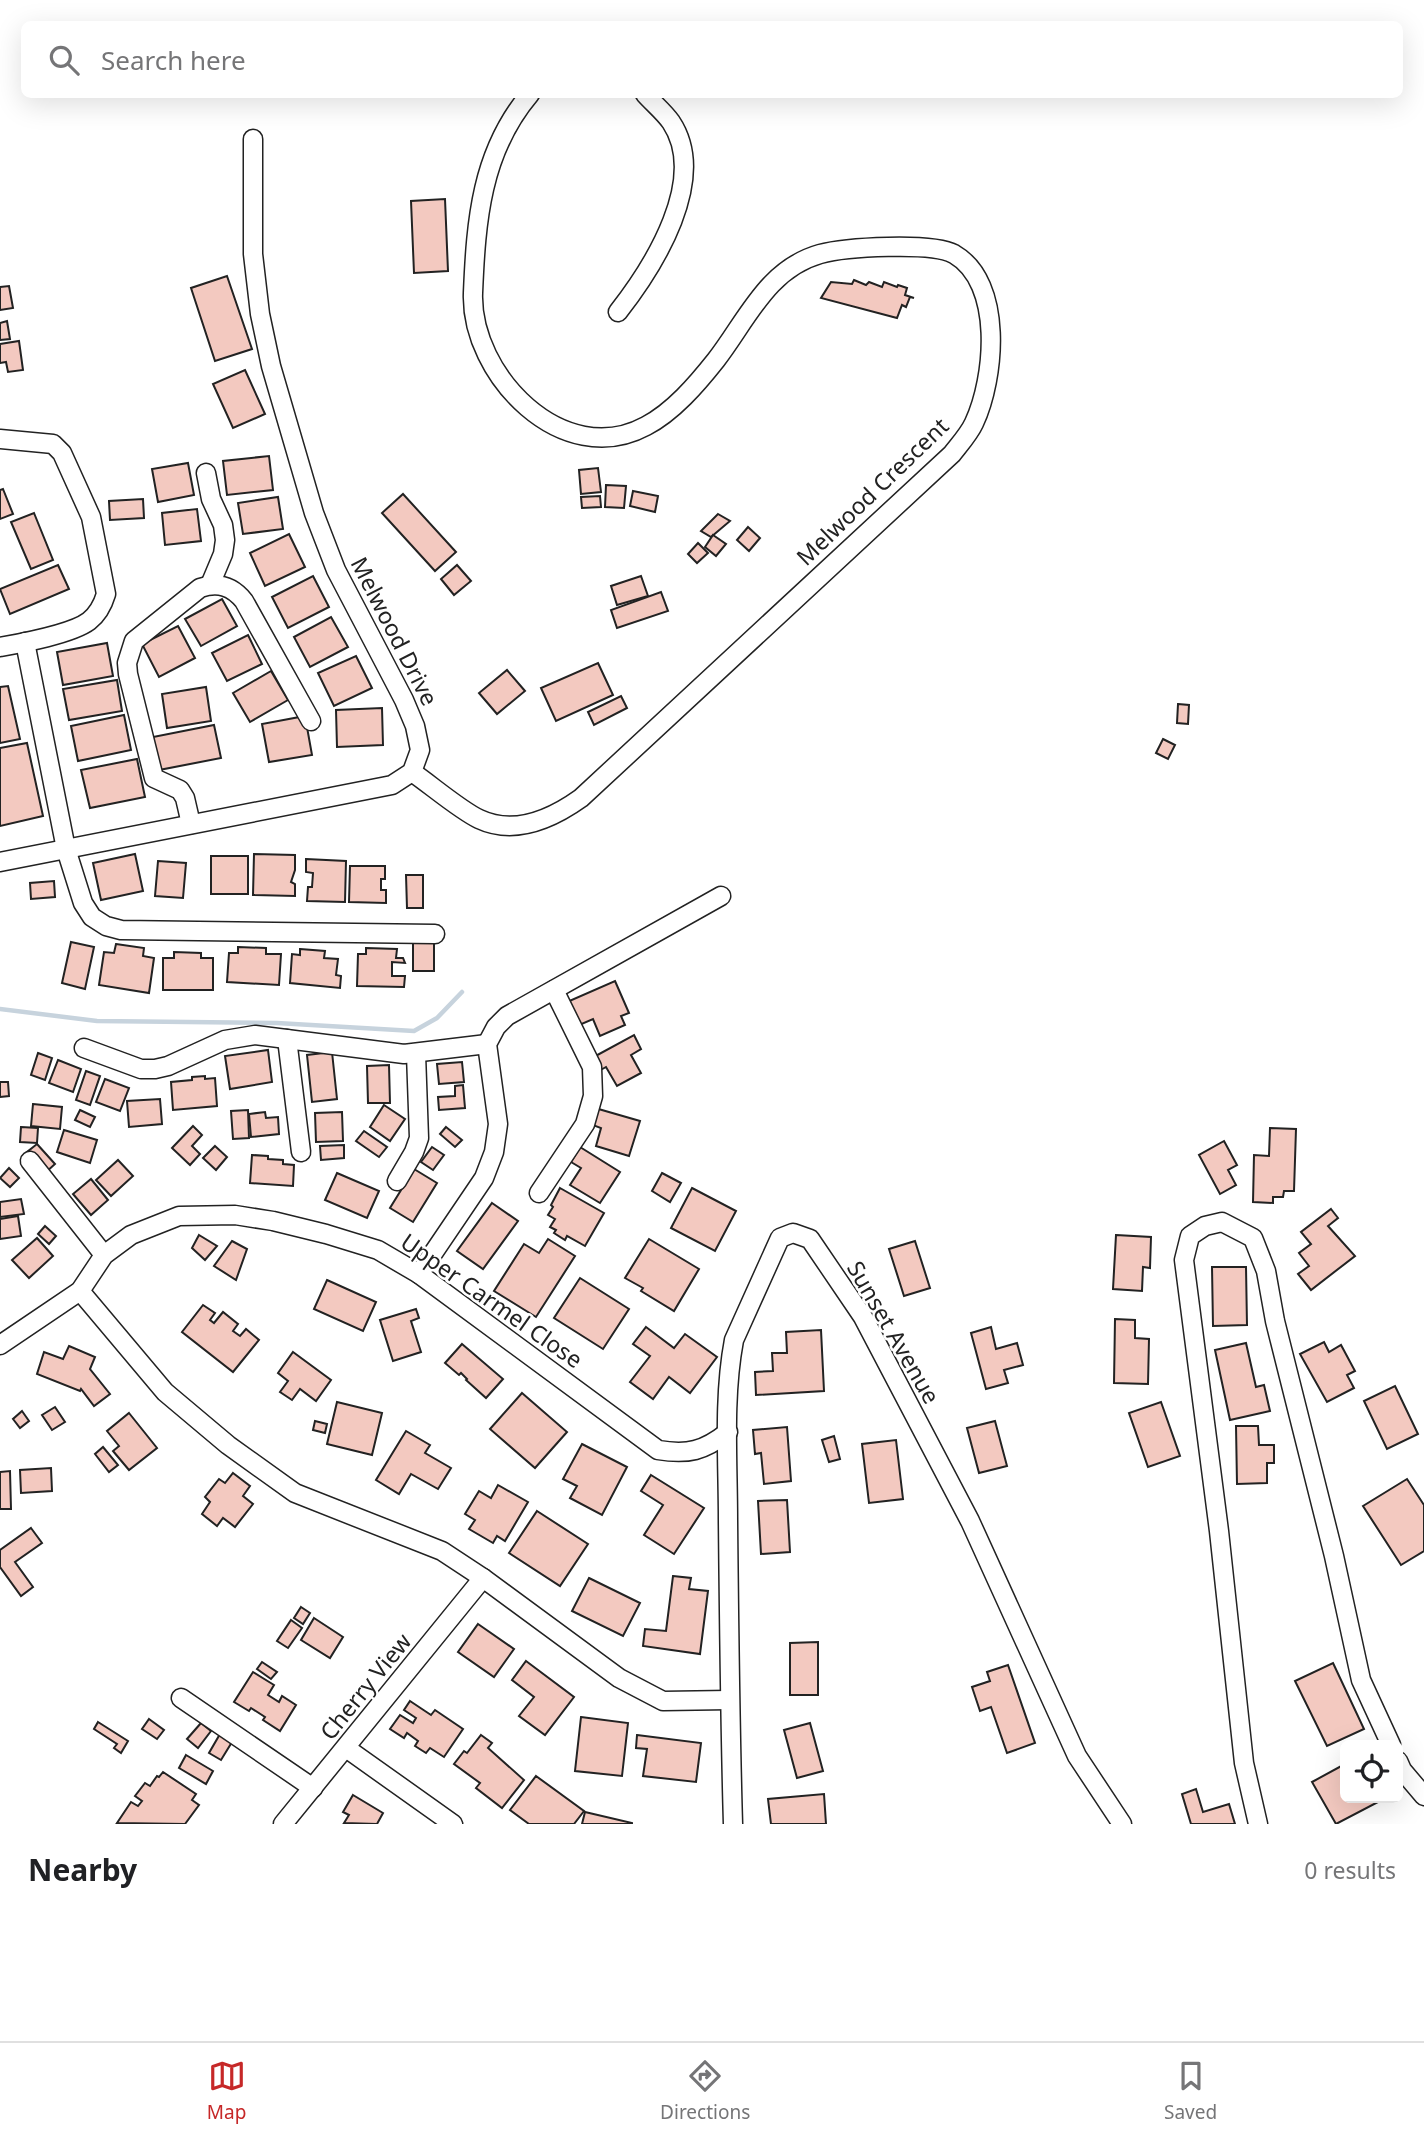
<!DOCTYPE html>
<html lang="en">
<head>
<meta charset="utf-8">
<style>
  body { margin:0; font-family:"Noto Sans",sans-serif; background:#f2f2f2; color:#202124 }
  .controls { position:absolute; right:21px; bottom:21px; display:grid; overflow:hidden; border-radius:10px; box-shadow:0 7px 28px #0002 }
  .controls button { width:63px; height:63px; display:grid; place-items:center; padding:0; border:0; border-bottom:2px solid #e0e0e0; background:#fff; color:#202124; font:35px sans-serif }
  .list { margin:0; padding:0; list-style:none }
  h2 { display:flex; justify-content:space-between; align-items:center; height:91px; margin:0; padding:0 28px; font-size:30px }
  h2 small { font-size:23px; font-weight:400; color:#757577 }
  .icon { flex:none; width:38px; height:38px; fill:none; stroke:currentColor; stroke-width:2; stroke-linecap:round; stroke-linejoin:round }
  .map { position:relative; flex:none; width:1424px; height:1824px; overflow:hidden }
  .search { position:absolute; background:#fff; box-shadow:0 7px 28px #0002; left:21px; right:21px; top:21px; height:77px; display:flex; align-items:center; gap:18px; box-sizing:border-box; padding:0 24px; border-radius:10px; color:#757577; font-size:26px }
  .sheet { height:217px; background:#fff }
  nav { display:flex; justify-content:space-around; align-items:center; box-sizing:border-box; height:98px; border-top:2px solid #e0e0e0; background:#fff; font-size:19px; color:#757577 }
  nav a { display:grid; justify-items:center; gap:4px }
  nav .on { color:#c62828 }
  .map>svg:first-child { display:block }
  .lines { fill:none; stroke-linecap:round; stroke-linejoin:round }
  .stream { stroke:#c7d3dd; stroke-width:4.5 }
  .building { fill:#f3c9c0; stroke:#222; stroke-width:2 }
  .minor-casing { stroke:#222; stroke-width:21 }
  .minor { stroke:#fff; stroke-width:18 }
  .labels { text-anchor:middle; dominant-baseline:central; stroke-width:5; stroke-linejoin:round; paint-order:stroke }
  .street-label { font-size:23px; fill:#222; stroke:#fff }
</style>
</head>
<body>
<div class="map">
<svg width="1424" height="1824" viewBox="0 0 1424 1824">
  <rect width="100%" height="100%" fill="#fff"/>
  <g class="lines">
    <polyline class="stream" points="0,1009 97,1021 277,1023 414,1031 437,1018 462,992"/>
  </g>
  <g class="building">
    <polygon points="445,199 448,271 414,273 411,201"/>
    <polygon points="227,276 252,349 215,361 191,288"/>
    <polygon points="854,280 866,285 869,282 882,287 884,282 897,287 898,285 907,288 905,295 914,298 910,297 906,307 902,305 897,318 821,298 831,282 852,284"/>
    <polygon points="9,286 13,308 0,310 0,287"/>
    <polygon points="7,321 10,339 0,340 0,323"/>
    <polygon points="19,341 23,370 8,372 6,362 0,363 0,344"/>
    <polygon points="245,370 265,414 233,428 213,384"/>
    <polygon points="269,456 273,490 227,495 223,461"/>
    <polygon points="188,463 194,495 158,502 152,469"/>
    <polygon points="598,468 601,492 581,494 579,470"/>
    <polygon points="606,485 626,486 624,508 605,507"/>
    <polygon points="3,489 13,514 0,519 0,490"/>
    <polygon points="633,491 658,496 655,512 630,506"/>
    <polygon points="403,494 456,552 435,571 382,513"/>
    <polygon points="600,496 601,507 582,508 581,497"/>
    <polygon points="278,497 283,529 243,534 238,503"/>
    <polygon points="143,499 144,518 110,520 109,501"/>
    <polygon points="197,509 201,541 165,545 162,513"/>
    <polygon points="34,513 53,560 31,569 11,522"/>
    <polygon points="718,514 730,521 711,537 701,531"/>
    <polygon points="748,527 760,538 749,551 737,540"/>
    <polygon points="289,534 305,567 265,586 250,553"/>
    <polygon points="713,535 726,544 716,556 705,547"/>
    <polygon points="698,543 708,553 697,563 688,554"/>
    <polygon points="58,565 69,589 10,614 0,589"/>
    <polygon points="457,565 471,581 454,595 441,579"/>
    <polygon points="313,576 329,607 288,628 272,597"/>
    <polygon points="641,576 648,596 617,605 611,586"/>
    <polygon points="661,592 668,611 617,628 611,610"/>
    <polygon points="222,599 237,626 201,646 185,619"/>
    <polygon points="331,617 348,647 310,667 294,637"/>
    <polygon points="178,626 195,658 159,677 142,644"/>
    <polygon points="248,635 262,664 227,681 212,653"/>
    <polygon points="107,643 113,676 63,685 57,652"/>
    <polygon points="356,656 372,688 334,706 318,673"/>
    <polygon points="598,663 613,695 556,721 541,688"/>
    <polygon points="507,670 525,691 497,714 479,693"/>
    <polygon points="271,671 288,700 250,722 233,693"/>
    <polygon points="117,680 122,711 69,720 63,689"/>
    <polygon points="8,686 20,739 0,743 0,687"/>
    <polygon points="206,687 211,721 167,728 162,694"/>
    <polygon points="621,696 627,708 594,725 588,712"/>
    <polygon points="1178,704 1189,705 1188,724 1177,723"/>
    <polygon points="382,708 383,745 337,747 336,710"/>
    <polygon points="124,715 131,750 78,761 71,726"/>
    <polygon points="305,716 312,755 269,762 262,724"/>
    <polygon points="214,725 221,758 159,770 153,737"/>
    <polygon points="1163,739 1175,745 1168,759 1156,753"/>
    <polygon points="27,743 43,816 0,826 0,748"/>
    <polygon points="137,759 145,797 90,808 81,770"/>
    <polygon points="135,854 143,891 101,900 93,863"/>
    <polygon points="254,854 295,855 295,870 291,882 295,884 295,896 253,895"/>
    <rect x="211" y="856" width="37" height="38"/>
    <polygon points="306,859 346,861 345,902 307,901 308,887 312,887 313,873 306,872"/>
    <polygon points="158,861 186,863 183,898 155,896"/>
    <polygon points="350,866 385,866 385,879 381,879 381,890 386,890 386,903 349,902"/>
    <polygon points="406,875 423,875 423,908 407,908"/>
    <polygon points="54,881 55,897 31,899 30,883"/>
    <polygon points="413,941 434,942 434,971 413,971"/>
    <polygon points="71,942 94,947 85,989 62,983"/>
    <polygon points="116,944 144,948 143,956 154,958 149,993 99,985 104,952 114,953"/>
    <polygon points="238,947 266,948 266,954 281,954 279,985 227,982 229,953 238,953"/>
    <polygon points="366,948 397,949 396,958 403,958 405,963 392,962 392,976 405,976 404,987 357,986 358,954 366,954"/>
    <polygon points="300,949 325,951 324,958 338,959 336,975 341,976 340,988 290,983 292,954 300,955"/>
    <polygon points="174,952 201,953 201,958 213,958 213,990 163,990 163,958 174,958"/>
    <polygon points="615,981 629,1013 621,1016 625,1025 600,1036 593,1019 577,1026 567,1002"/>
    <polygon points="634,1035 641,1049 631,1055 641,1073 617,1086 606,1067 597,1072 590,1059"/>
    <polygon points="268,1050 272,1082 230,1089 225,1056"/>
    <polygon points="332,1052 337,1099 312,1102 307,1055"/>
    <polygon points="38,1053 52,1058 45,1080 31,1075"/>
    <polygon points="58,1060 81,1069 73,1092 49,1083"/>
    <polygon points="462,1062 464,1082 439,1084 437,1064"/>
    <polygon points="389,1065 390,1103 368,1103 367,1066"/>
    <polygon points="86,1071 100,1076 90,1105 76,1100"/>
    <polygon points="205,1076 205,1079 215,1078 217,1106 173,1110 171,1082 192,1080 192,1077"/>
    <polygon points="105,1079 129,1088 120,1111 96,1102"/>
    <polygon points="0,1082 8,1082 9,1096 0,1097"/>
    <polygon points="463,1085 465,1108 439,1110 438,1097 455,1096 455,1086"/>
    <polygon points="160,1099 162,1124 129,1127 127,1101"/>
    <polygon points="33,1104 62,1107 60,1129 31,1126"/>
    <polygon points="384,1105 405,1119 390,1141 370,1127"/>
    <polygon points="595,1108 640,1121 629,1156 596,1146 601,1128 590,1124"/>
    <polygon points="80,1110 95,1117 90,1127 75,1120"/>
    <polygon points="248,1110 249,1138 233,1139 231,1111"/>
    <polygon points="265,1112 266,1118 278,1117 279,1134 251,1137 249,1114"/>
    <polygon points="342,1112 343,1141 316,1142 315,1113"/>
    <polygon points="193,1126 202,1135 192,1146 200,1154 190,1165 172,1148"/>
    <polygon points="21,1127 38,1128 37,1143 20,1142"/>
    <polygon points="446,1127 462,1140 455,1147 440,1134"/>
    <polygon points="1270,1128 1296,1129 1294,1191 1284,1191 1283,1197 1273,1197 1273,1203 1253,1202 1254,1155 1269,1156"/>
    <polygon points="64,1130 97,1140 90,1163 57,1152"/>
    <polygon points="364,1131 387,1147 379,1157 356,1141"/>
    <polygon points="1224,1141 1237,1165 1228,1170 1236,1185 1220,1194 1199,1155"/>
    <polygon points="37,1144 55,1164 45,1173 27,1152"/>
    <polygon points="344,1145 344,1158 321,1160 320,1146"/>
    <polygon points="215,1146 227,1157 216,1170 203,1158"/>
    <polygon points="432,1147 444,1155 433,1170 421,1162"/>
    <polygon points="580,1147 620,1172 600,1203 570,1185 581,1168 571,1162"/>
    <polygon points="252,1155 268,1156 268,1159 283,1160 283,1164 294,1165 293,1186 250,1183"/>
    <polygon points="118,1160 133,1176 111,1196 96,1180"/>
    <polygon points="9,1168 19,1178 10,1187 0,1178"/>
    <polygon points="414,1169 437,1183 413,1222 390,1208"/>
    <polygon points="337,1173 379,1191 367,1218 325,1200"/>
    <polygon points="662,1173 681,1183 670,1202 652,1191"/>
    <polygon points="91,1179 108,1200 91,1215 73,1194"/>
    <polygon points="560,1188 604,1213 585,1246 567,1236 565,1240 554,1233 556,1230 550,1227 555,1219 548,1215 553,1207 551,1205"/>
    <polygon points="692,1188 736,1211 715,1251 671,1228"/>
    <polygon points="21,1199 24,1214 0,1217 0,1202"/>
    <polygon points="492,1203 518,1221 483,1269 457,1251"/>
    <polygon points="1331,1209 1338,1218 1328,1226 1355,1256 1311,1290 1298,1274 1309,1266 1299,1253 1311,1244 1301,1232"/>
    <polygon points="18,1216 21,1236 0,1239 0,1219"/>
    <polygon points="45,1226 56,1236 49,1244 38,1234"/>
    <polygon points="199,1235 217,1246 205,1260 192,1248"/>
    <polygon points="1116,1235 1151,1237 1150,1268 1143,1267 1142,1291 1113,1289"/>
    <polygon points="37,1238 53,1256 29,1278 12,1260"/>
    <polygon points="548,1239 575,1256 536,1317 494,1291 524,1244 539,1253"/>
    <polygon points="649,1239 699,1269 674,1311 641,1291 643,1288 625,1278"/>
    <polygon points="232,1241 247,1249 236,1280 214,1266"/>
    <polygon points="915,1241 930,1288 904,1296 889,1249"/>
    <polygon points="1212,1267 1246,1267 1247,1325 1213,1326"/>
    <polygon points="580,1278 629,1309 603,1349 554,1318"/>
    <polygon points="327,1280 376,1302 363,1331 314,1309"/>
    <polygon points="203,1305 215,1313 210,1320 214,1323 223,1312 238,1324 233,1331 240,1336 246,1329 259,1340 233,1372 182,1332"/>
    <polygon points="416,1309 419,1318 411,1321 421,1352 393,1361 380,1320"/>
    <polygon points="1115,1319 1135,1320 1135,1338 1149,1339 1148,1384 1114,1383"/>
    <polygon points="646,1327 674,1348 685,1334 717,1357 690,1393 669,1377 653,1399 630,1382 650,1356 633,1344"/>
    <polygon points="991,1327 996,1349 1017,1343 1023,1365 1004,1370 1008,1383 986,1389 971,1333"/>
    <polygon points="821,1330 824,1391 756,1395 755,1372 773,1371 772,1353 787,1353 786,1332"/>
    <polygon points="1324,1342 1329,1352 1341,1345 1355,1371 1347,1375 1354,1388 1327,1402 1300,1354"/>
    <polygon points="1246,1343 1256,1387 1264,1385 1270,1411 1230,1420 1215,1350"/>
    <polygon points="462,1344 503,1379 486,1398 466,1380 467,1379 461,1373 459,1375 445,1363"/>
    <polygon points="69,1346 95,1357 90,1369 110,1394 94,1406 81,1389 80,1391 37,1374 44,1352 63,1359"/>
    <polygon points="293,1352 331,1380 316,1401 300,1389 292,1400 280,1392 288,1381 278,1373"/>
    <polygon points="1395,1386 1418,1434 1387,1449 1364,1401"/>
    <polygon points="522,1393 567,1432 535,1468 490,1429"/>
    <polygon points="337,1402 382,1413 372,1455 327,1444"/>
    <polygon points="1161,1402 1180,1456 1148,1467 1129,1413"/>
    <polygon points="55,1407 65,1422 52,1430 42,1415"/>
    <polygon points="22,1411 29,1421 20,1428 13,1419"/>
    <polygon points="129,1413 157,1448 129,1470 113,1451 119,1446 107,1431"/>
    <polygon points="315,1421 327,1424 325,1433 313,1430"/>
    <polygon points="995,1421 1007,1466 979,1473 967,1428"/>
    <polygon points="1236,1426 1258,1426 1259,1445 1274,1445 1274,1463 1267,1463 1267,1483 1237,1484"/>
    <polygon points="787,1427 791,1481 764,1484 761,1453 755,1454 753,1430"/>
    <polygon points="406,1431 430,1445 425,1453 451,1468 438,1489 411,1474 399,1494 376,1480"/>
    <polygon points="834,1436 840,1459 829,1462 822,1440"/>
    <polygon points="896,1440 903,1499 869,1503 862,1444"/>
    <polygon points="582,1444 627,1467 602,1515 570,1498 577,1486 563,1479"/>
    <polygon points="103,1447 118,1465 109,1472 95,1454"/>
    <polygon points="51,1468 52,1491 21,1493 20,1470"/>
    <polygon points="10,1471 11,1509 0,1509 0,1472"/>
    <polygon points="233,1473 250,1486 243,1496 253,1504 235,1527 223,1518 217,1526 202,1514 210,1502 205,1497 219,1479 225,1483"/>
    <polygon points="651,1475 704,1508 674,1554 644,1535 663,1505 641,1491"/>
    <polygon points="1407,1479 1424,1505 1424,1551 1401,1565 1363,1506"/>
    <polygon points="498,1485 528,1502 505,1541 497,1536 493,1543 469,1529 475,1520 465,1514 479,1491 491,1498"/>
    <polygon points="787,1500 790,1552 761,1554 758,1501"/>
    <polygon points="537,1511 588,1544 560,1586 509,1553"/>
    <polygon points="31,1528 42,1543 15,1562 33,1587 21,1596 0,1567 0,1550"/>
    <polygon points="673,1576 691,1578 689,1589 708,1591 700,1654 643,1646 645,1629 666,1631"/>
    <polygon points="589,1578 640,1603 623,1636 572,1611"/>
    <polygon points="301,1607 310,1613 303,1624 294,1618"/>
    <polygon points="314,1618 343,1637 330,1658 301,1640"/>
    <polygon points="291,1620 302,1628 288,1648 277,1641"/>
    <polygon points="478,1624 514,1649 494,1677 458,1652"/>
    <polygon points="818,1642 818,1695 790,1695 790,1643"/>
    <polygon points="526,1661 574,1697 545,1735 519,1716 534,1697 512,1680"/>
    <polygon points="262,1662 277,1672 271,1679 257,1669"/>
    <polygon points="1333,1663 1364,1729 1327,1746 1295,1681"/>
    <polygon points="1008,1665 1035,1743 1007,1753 991,1707 980,1711 972,1687 990,1681 987,1672"/>
    <polygon points="253,1672 274,1685 268,1695 279,1702 282,1696 296,1705 280,1731 263,1720 265,1717 251,1708 249,1711 234,1702"/>
    <polygon points="410,1701 431,1715 435,1710 463,1729 444,1757 430,1748 426,1753 415,1746 418,1741 407,1733 404,1738 390,1729 400,1715 413,1723 416,1718 404,1710"/>
    <polygon points="581,1717 628,1723 622,1776 575,1771"/>
    <polygon points="149,1719 164,1730 157,1739 142,1729"/>
    <polygon points="98,1722 128,1741 121,1753 114,1748 117,1744 94,1729"/>
    <polygon points="201,1723 211,1731 198,1748 187,1739"/>
    <polygon points="810,1723 823,1771 797,1778 784,1730"/>
    <polygon points="220,1734 232,1742 221,1760 209,1753"/>
    <polygon points="481,1735 492,1743 488,1748 524,1780 502,1808 476,1788 480,1783 454,1764 464,1751 467,1753"/>
    <polygon points="637,1735 701,1743 696,1782 643,1776 647,1749 636,1748"/>
    <polygon points="186,1755 213,1771 206,1784 179,1768"/>
    <polygon points="1345,1764 1345,1798 1379,1798 1380,1801 1336,1824 1312,1782"/>
    <polygon points="163,1772 196,1794 192,1800 199,1805 185,1824 117,1823 131,1802 138,1806 142,1801 135,1796 145,1783 150,1786 157,1776 159,1777"/>
    <polygon points="536,1776 584,1811 574,1824 529,1824 510,1810"/>
    <polygon points="1196,1789 1203,1812 1229,1804 1235,1824 1191,1824 1182,1794"/>
    <polygon points="824,1794 826,1824 771,1824 768,1799"/>
    <polygon points="353,1795 383,1813 377,1824 344,1823 349,1815 343,1812"/>
    <polygon points="585,1812 632,1823 632,1824 582,1824"/>
  </g>
  <g class="lines">
    <defs>
      <g id="minor">
        <path d="M618,312C654,266 709,179 671,122C664,112 653,103 645,94"/>
        <path d="M0,439L53,444L62,453L91,517L106,594C103,604 98,614 89,621C72,634 22,643 0,647"/>
        <polyline points="206,473 211,499 223,525 225,540 223,554 210,585"/>
        <polyline points="25,642 66,849 83,903 92,917 106,926 121,930 435,934"/>
        <path d="M412,772C431,785 460,810 479,819C515,836 553,818 581,798L952,454C959,445 969,434 974,423C995,378 1004,283 954,254C932,242 845,247 820,254C767,269 747,320 716,360C697,384 673,412 646,426C563,471 470,375 473,293C476,221 481,152 530,94"/>
        <path d="M191,824L185,798L180,790L154,778L128,674L127,663L134,641L200,588C218,582 232,586 244,601L311,721"/>
        <polyline points="0,862 392,785 412,772 420,750 415,726 404,700 336,570 314,513 271,366 260,314 253,254 253,139"/>
        <polyline points="287,1039 301,1152"/>
        <polyline points="84,1048 141,1069 155,1069 168,1066 225,1040 255,1035 404,1054 487,1044"/>
        <polyline points="30,1161 104,1255"/>
        <polyline points="397,1181 414,1152 419,1138 416,1054"/>
        <polyline points="539,1193 585,1124 593,1096 592,1067 554,990"/>
        <polyline points="419,1274 484,1178 494,1152 498,1124 487,1044 496,1027 507,1016 721,896"/>
        <polyline points="80,1291 165,1392 228,1445 295,1493 442,1551 483,1578 619,1678 663,1701 729,1700"/>
        <path d="M0,1345L80,1291L104,1255L131,1235L179,1216L235,1215L273,1221L326,1234L378,1250L419,1274L658,1450C688,1455 704,1451 728,1432"/>
        <polyline points="181,1698 313,1788"/>
        <polyline points="346,1748 453,1824"/>
        <polyline points="1398,1761 1402,1770 1424,1796"/>
        <polyline points="283,1824 483,1578"/>
        <path d="M733,1824C730,1723 729,1622 728,1520C728,1461 723,1398 734,1340L780,1238L793,1233L810,1239L863,1317L970,1521L1077,1756L1122,1824"/>
        <polyline points="1258,1824 1244,1763 1219,1531 1184,1260 1190,1236 1205,1226 1222,1222 1253,1238 1266,1271 1275,1321 1334,1556 1361,1680 1391,1745"/>
      </g>
    </defs>
    <use href="#minor" class="minor-casing"/>
    <use href="#minor" class="minor"/>
  </g>
  <g class="labels">
    <g class="street-label">
      <text transform="translate(872 491) rotate(-44)">Melwood Crescent</text>
      <text transform="translate(395 631) rotate(63)">Melwood Drive</text>
      <text transform="translate(492 1300) rotate(35)">Upper Carmel Close</text>
      <text transform="translate(894 1332) rotate(60)">Sunset Avenue</text>
      <text transform="translate(365 1686) rotate(-51)">Cherry View</text>
    </g>
  </g>
</svg>
<div class="controls">
<button><svg class="icon" aria-label="locate" viewBox="0 0 24 24"><circle cx="12" cy="12" r="6"/><path d="M12 2v4M12 18v4M2 12h4M18 12h4"/></svg></button>
</div>
<div class="search"><svg class="icon" aria-label="search" viewBox="0 0 24 24"><circle cx="10" cy="10" r="6"/><path d="M15 15l6 6"/></svg>Search here</div>
</div>
<section class="sheet">
<h2>Nearby<small>0 results</small></h2>
<ul class="list">
</ul>
</section>
<nav>
<a class="on"><svg class="icon" aria-label="map" viewBox="0 0 24 24"><path d="M3 6l6-2 6 2 6-2v14l-6 2-6-2-6 2zM9 4v14M15 6v14"/></svg>Map</a>
<a><svg class="icon" aria-label="directions" viewBox="0 0 24 24"><path d="M12 3l9 9-9 9-9-9zM9 14v-3h6M13 9l2 2-2 2"/></svg>Directions</a>
<a><svg class="icon" aria-label="saved" viewBox="0 0 24 24"><path d="M7 4h10v16l-5-4-5 4z"/></svg>Saved</a>
</nav>
</body>
</html>
